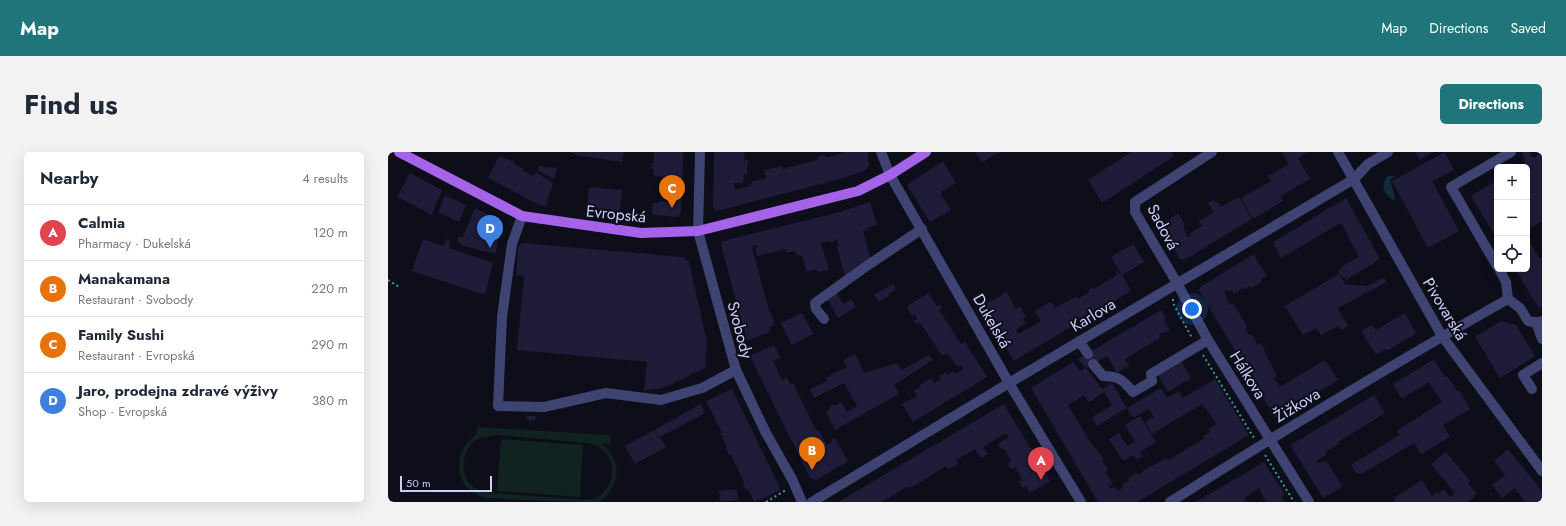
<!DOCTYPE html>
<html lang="en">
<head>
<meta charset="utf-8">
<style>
  body { margin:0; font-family:Jost,sans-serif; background:#f2f2f3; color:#1f2937 }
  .controls { position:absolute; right:12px; top:12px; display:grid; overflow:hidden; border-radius:6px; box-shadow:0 4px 16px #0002 }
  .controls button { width:36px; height:36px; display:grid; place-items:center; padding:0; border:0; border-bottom:1px solid #e0e1e3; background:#fff; color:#1f2937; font:20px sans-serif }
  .scale { position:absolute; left:12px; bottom:10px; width:92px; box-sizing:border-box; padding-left:4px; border:2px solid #cdcdf8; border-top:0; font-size:11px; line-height:14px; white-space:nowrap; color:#cdcdf8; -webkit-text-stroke:3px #0e0d1a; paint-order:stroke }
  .you { position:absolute; left:804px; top:157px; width:14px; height:14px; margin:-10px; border:3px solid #fff; border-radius:50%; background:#1a73e8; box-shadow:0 0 0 6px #1a73e833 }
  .badge { display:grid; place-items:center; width:26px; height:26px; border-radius:50%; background:#1f757a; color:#fff; font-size:13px; font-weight:700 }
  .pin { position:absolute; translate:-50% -33px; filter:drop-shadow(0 1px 2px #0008) }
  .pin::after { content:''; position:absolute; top:21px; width:14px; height:12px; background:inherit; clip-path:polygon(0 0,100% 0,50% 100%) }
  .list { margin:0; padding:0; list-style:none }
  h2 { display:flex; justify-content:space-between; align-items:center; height:52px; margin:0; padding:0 16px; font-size:17px }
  h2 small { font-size:13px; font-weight:400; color:#747a83 }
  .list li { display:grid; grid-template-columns:26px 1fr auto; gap:12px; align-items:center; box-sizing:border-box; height:56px; padding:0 16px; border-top:1px solid #e0e1e3 }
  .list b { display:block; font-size:15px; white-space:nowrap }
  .list p { margin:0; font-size:13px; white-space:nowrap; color:#747a83 }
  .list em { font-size:13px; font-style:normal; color:#747a83 }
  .icon { flex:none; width:22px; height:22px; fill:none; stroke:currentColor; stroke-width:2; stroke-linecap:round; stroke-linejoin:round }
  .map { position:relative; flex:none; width:1154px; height:350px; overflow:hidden; border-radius:6px }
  header { display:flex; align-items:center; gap:24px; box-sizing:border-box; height:56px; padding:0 20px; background:#1f757a; color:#fff }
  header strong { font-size:19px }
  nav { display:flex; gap:22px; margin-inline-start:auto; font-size:14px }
  .intro { display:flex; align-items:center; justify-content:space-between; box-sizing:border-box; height:96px; padding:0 24px }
  h1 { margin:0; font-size:28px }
  .button { padding:10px 18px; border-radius:6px; background:#1f757a; color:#fff; font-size:14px; font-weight:700 }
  main { display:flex; gap:24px; padding:0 24px }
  aside { flex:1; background:#fff; border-radius:6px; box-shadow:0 4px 16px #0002 }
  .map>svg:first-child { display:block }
  .green { fill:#112320; fill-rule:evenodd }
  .water { fill:#132a3d }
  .building { fill:#1e1c38 }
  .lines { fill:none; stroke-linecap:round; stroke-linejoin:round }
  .path { stroke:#3c9d8a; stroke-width:2; stroke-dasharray:2 3; stroke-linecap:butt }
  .minor { stroke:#3e4372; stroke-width:10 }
  .major { stroke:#a563e9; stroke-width:10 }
  .labels { text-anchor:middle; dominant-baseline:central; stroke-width:4; stroke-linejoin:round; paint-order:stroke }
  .street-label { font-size:16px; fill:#cdcdf8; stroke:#0e0d1a }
</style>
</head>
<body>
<header>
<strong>Map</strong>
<nav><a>Map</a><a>Directions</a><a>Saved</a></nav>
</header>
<div class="intro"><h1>Find us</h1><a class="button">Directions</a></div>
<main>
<aside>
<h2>Nearby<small>4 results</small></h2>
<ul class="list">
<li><span class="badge" style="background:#e0444e">A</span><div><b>Calmia</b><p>Pharmacy · Dukelská</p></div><em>120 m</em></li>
<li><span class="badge" style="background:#e8710a">B</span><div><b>Manakamana</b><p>Restaurant · Svobody</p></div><em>220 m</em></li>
<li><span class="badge" style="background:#e8710a">C</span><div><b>Family Sushi</b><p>Restaurant · Evropská</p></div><em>290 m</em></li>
<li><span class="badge" style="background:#3f7fe0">D</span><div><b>Jaro, prodejna zdravé výživy</b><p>Shop · Evropská</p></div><em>380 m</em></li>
</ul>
</aside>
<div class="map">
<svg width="1154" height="350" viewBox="0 0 1154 350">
  <rect width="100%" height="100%" fill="#0e0d1a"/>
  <g class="green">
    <path d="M89,275L222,283L223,292H214C235,308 233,335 211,350C180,350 150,349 119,347C110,346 98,347 89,343C79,338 72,328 71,316C70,302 77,291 88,283ZM109,283L202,291C208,294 216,297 220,304C230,321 221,345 200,348L101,341C94,340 87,337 82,332C71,319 75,295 90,287C96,285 103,284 109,283Z"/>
    <polygon points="113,287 195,293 192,345 109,339"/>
  </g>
  <path class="water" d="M1000,24H1008L1002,28L1008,49C998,46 990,33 1000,24Z"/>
  <g class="building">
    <polygon points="181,0 236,0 234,10 187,3 187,2"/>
    <polygon points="266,0 295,0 293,61 289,65 264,63 265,51 271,51 271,49 279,50 279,33 281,34 281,25 266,24 266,18 263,16 264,11 266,11"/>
    <polygon points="326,0 357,0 356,9 360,8 359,22 356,22 355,31 346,31 347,38 362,34 364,29 378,26 376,18 394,14 395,17 429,8 429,5 437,3 438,6 457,0 480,0 481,14 478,18 455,26 329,59 325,55"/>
    <polygon points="587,0 613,0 609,2 609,1 594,11"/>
    <polygon points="743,0 783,0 786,4 714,51 700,28"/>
    <polygon points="894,0 920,0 910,6 922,27 893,44 895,49 865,67 853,46 883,29 880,24 901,12"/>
    <polygon points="1028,0 1044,0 1032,8"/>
    <polygon points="1057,0 1066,18 1044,29 1071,79 1040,96 1004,29"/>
    <polygon points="1136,0 1142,0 1145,6 1154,1 1154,69 1139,78 1139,15 1131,15 1137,11 1134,1"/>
    <polygon points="111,4 126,10 126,12 136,17 135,19 146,24 148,20 165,31 158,54 151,53 100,26"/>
    <polygon points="555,9 568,31 554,39 553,42 563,58 542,70 519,33"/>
    <polygon points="1122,11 1124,15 1115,15 1115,14"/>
    <polygon points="151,14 169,16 166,27 149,18"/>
    <polygon points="22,21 54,38 44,63 9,45"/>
    <polygon points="1109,28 1109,87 1083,44"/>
    <polygon points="201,35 234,38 232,60 199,57"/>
    <polygon points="57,43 78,53 71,70 50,60"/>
    <polygon points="851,45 864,67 796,108 792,107 772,72 781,67 781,68 783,67 783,66 790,61 796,71 796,77 800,85 803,84 802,81 814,74 811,69 826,60 820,51 826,48 828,51 830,50 833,55"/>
    <polygon points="958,46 992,107 958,128 950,120 956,113 971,105 953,71 893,106 885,90"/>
    <polygon points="482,50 489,73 479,76 480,77 475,79 483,108 457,125 449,95 451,95 449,87 443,91 442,89 433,91 441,118 430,120 429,117 418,120 414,104 409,103 406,99 399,101 397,97 369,104 367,96 369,96 369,93 365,94 366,96 364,96 382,162 384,162 386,171 384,174 381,175 382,180 359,189 333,93 335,89 452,60"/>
    <polygon points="87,56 115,70 107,102 72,93 73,91 69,90 71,84 75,85"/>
    <polygon points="1139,86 1152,107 1154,105 1154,154 1151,156 1127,117 1139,117"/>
    <polygon points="35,87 55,94 58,87 63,89 61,96 105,111 97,143 24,119"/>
    <polygon points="134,91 295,105 301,110 319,190 317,216 282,233 271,237 256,238 259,210 129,198 136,124 128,123 130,95"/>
    <polygon points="745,92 756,110 734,123 743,139 626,209 593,155 619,140 628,157 632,154 638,165 635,167 638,171 628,178 631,182 653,169 647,159 663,149 667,156 688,144 690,147 701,140 701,138 703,136 706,137 729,123 727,120 729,118 731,122 733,121 723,105"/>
    <polygon points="866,102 871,112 879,124 872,127 874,130 863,136 862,134 857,137 856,135 846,142 844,138 841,140 839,138 836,140 842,153 845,151 859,174 857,176 861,183 863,181 870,193 873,191 877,198 876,199 889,224 886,226 889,230 892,235 937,208 950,228 887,266 811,138 812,135"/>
    <polygon points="951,122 957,132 979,134 996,125 999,130 950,156 960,174 953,178 950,174 933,183 928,176 915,183 897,154"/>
    <polygon points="505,132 508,137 500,142 501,144 491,150 486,143"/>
    <polygon points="448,140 455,152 463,147 468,155 450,166 439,146"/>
    <polygon points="540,141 549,154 552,153 554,156 551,158 573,192 577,190 599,225 525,270 514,252 529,244 526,239 533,235 532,233 543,226 546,231 553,227 551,224 557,220 559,223 566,219 567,222 576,217 573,213 570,215 559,201 554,204 532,170 529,173 526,169 529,167 527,162 524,164 519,156 521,154 521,153"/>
    <polygon points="773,158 778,167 776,168 781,177 781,179 771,182 772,186 737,207 741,214 729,221 719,204 698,216 690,207"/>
    <polygon points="414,161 425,182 404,193 393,171"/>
    <polygon points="1017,161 1028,181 999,199 998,197 988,203 973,179 984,173 988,178"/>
    <polygon points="1113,169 1128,173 1147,204 1112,226 1087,185"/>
    <polygon points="386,193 393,206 385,209 394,228 399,225 402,232 405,231 428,278 430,277 439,293 444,290 443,288 447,286 460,309 429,328 422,326 362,204"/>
    <polygon points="467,202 476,221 509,211 514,218 541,203 545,208 506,233 511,242 447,278 438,260 443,256 442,254 446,252 447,254 453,250 459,260 469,254 456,231 426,246 422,237 439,229 437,226 459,215 455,208"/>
    <polygon points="1045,208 1046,208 1057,225 1059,224 1070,240 1072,239 1082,257 1055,273 1062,285 1033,302 1026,291 972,323 971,321 969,323 963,313 1011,283 1008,279 1054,250 1041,230 1014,247 1005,232"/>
    <polygon points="793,209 803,226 780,240 770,222"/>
    <polygon points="685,210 692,219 698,216 714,237 724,231 739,256 709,274 704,265 724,253 716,240 701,250 696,243 680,253 703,291 716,307 714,308 720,318 717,320 723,329 724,332 720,334 722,336 727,335 730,339 736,335 734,332 741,329 740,326 749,321 750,323 762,314 764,314 778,306 780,308 817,286 815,284 822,280 820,277 828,272 818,256 817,257 814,252 764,282 757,270 766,265 761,257 745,266 739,256 773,236 779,246 791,239 795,246 827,227 861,283 749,350 710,350 643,236"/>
    <polygon points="344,237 393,338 366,350 360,337 358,338 355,331 356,330 343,303 341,303 338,296 339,295 332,281 334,281 318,249"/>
    <polygon points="986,243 997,261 950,290 951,292 938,299 939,302 938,303 928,309 929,311 939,309 954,335 935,346 903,294 904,292"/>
    <polygon points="313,252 317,261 272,285 278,295 247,312 237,294"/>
    <polygon points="616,252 662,329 642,341 638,334 634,336 631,330 634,328 627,315 623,317 619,311 623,309 616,297 613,296 610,293 611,291 621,285 618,281 595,295 600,302 593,306 587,297 568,308 570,311 569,313 560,317 558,314 527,333 521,336 520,334 494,350 450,350"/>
    <polygon points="139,264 148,264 147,269 139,268"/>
    <polygon points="752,264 768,290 752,300 755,304 748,308 745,303 735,309 721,287 731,281 739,294 747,289 737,273"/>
    <polygon points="1120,297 1150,334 1154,340 1154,350 1137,350 1127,336 1114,346 1104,333 1117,323 1106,309"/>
    <polygon points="1058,300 1082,329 1080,331 1089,342 1080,350 1006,350 1007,349 1006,346 1034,328 1044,344 1049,340 1050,342 1056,337 1062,345 1067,341 1043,312"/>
    <polygon points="876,310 897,343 894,345 897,350 878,350 871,336 856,346 858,350 808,350"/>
    <polygon points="349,337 350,348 332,350 331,339"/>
  </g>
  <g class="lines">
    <g class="path">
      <polyline points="0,128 11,135"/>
      <polyline points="785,147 785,151 804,186"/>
      <polyline points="815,203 866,286"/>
      <polyline points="877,303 906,350"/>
      <polyline points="378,350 398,338"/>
    </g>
    <g class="minor">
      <polyline points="312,0 310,79 348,218 378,281 404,327 414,350"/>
      <polyline points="493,0 502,23 621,231 693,350"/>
      <polyline points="824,0 747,50 747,60 789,131 820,188 921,350"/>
      <polyline points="950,0 1054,184 1154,319"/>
      <polyline points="134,64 124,92 114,165 110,254 156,255 218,241 273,248 314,236 348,218"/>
      <polyline points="1109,114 1063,35 1123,0"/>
      <polyline points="1111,117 1118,130 1120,147"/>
      <polyline points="436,167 428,157 427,151 480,113 534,77"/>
      <polyline points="1148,170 1154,187"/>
      <polyline points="691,189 700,202"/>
      <path d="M705,212L715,224C731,224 735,228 745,240L764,229L763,222L820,188"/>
      <polyline points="1144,237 1135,223 1154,211"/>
      <polyline points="424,350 621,231 966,27 980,12 1000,0"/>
      <path d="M782,350C893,280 1005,212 1120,147L1132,156L1140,169L1151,171L1154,169"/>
    </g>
    <polyline class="major" points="11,0 134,64 253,81 310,79 470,39 502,23 538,0"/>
  </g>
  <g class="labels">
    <g class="street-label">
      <text transform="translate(228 62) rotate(6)">Evropská</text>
      <text transform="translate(775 75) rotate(62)">Sadová</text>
      <text transform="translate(1057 157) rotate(59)">Pivovarská</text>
      <text transform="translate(705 163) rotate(-31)">Karlova</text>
      <text transform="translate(604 169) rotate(60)">Dukelská</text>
      <text transform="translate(352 178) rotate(75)">Svobody</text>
      <text transform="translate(860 223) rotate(58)">Hálkova</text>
      <text transform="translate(909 253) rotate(-31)">Žižkova</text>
    </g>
  </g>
</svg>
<div class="controls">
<button>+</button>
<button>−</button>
<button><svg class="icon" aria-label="locate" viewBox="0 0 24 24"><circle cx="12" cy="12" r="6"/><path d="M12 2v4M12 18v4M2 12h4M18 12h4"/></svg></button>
</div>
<div class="scale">50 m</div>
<div class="you"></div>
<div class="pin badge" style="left:653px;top:328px;background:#e0444e">A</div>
<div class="pin badge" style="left:424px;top:318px;background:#e8710a">B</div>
<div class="pin badge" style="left:284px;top:56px;background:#e8710a">C</div>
<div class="pin badge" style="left:102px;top:96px;background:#3f7fe0">D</div>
</div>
</main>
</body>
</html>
